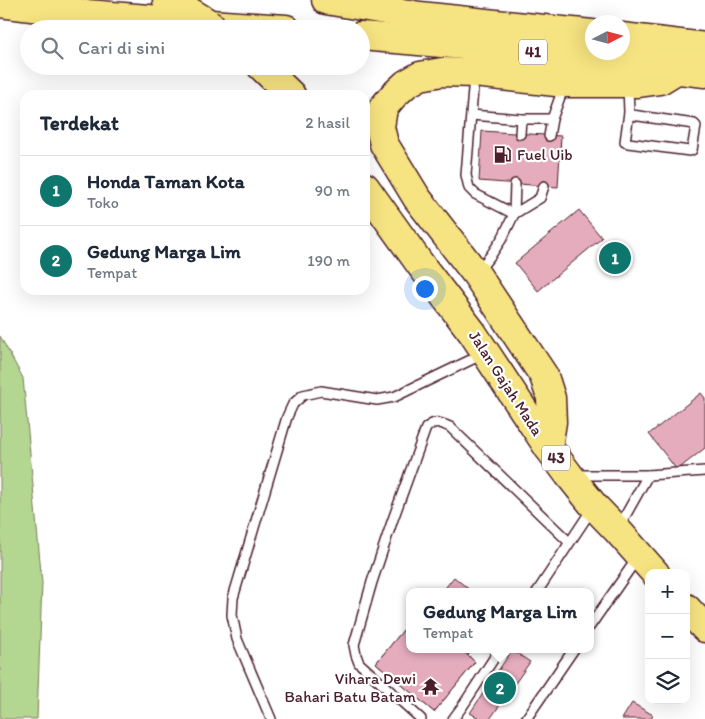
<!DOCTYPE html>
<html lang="id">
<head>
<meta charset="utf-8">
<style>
  body { margin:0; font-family:Itim,sans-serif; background:#f2f2f3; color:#1f2937 }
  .controls { position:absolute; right:15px; bottom:15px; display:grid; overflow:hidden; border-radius:10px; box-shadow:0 5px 20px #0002 }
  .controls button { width:45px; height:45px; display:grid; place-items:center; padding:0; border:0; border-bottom:1px solid #e0e1e3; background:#fff; color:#1f2937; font:25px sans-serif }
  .compass { position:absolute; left:585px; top:15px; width:45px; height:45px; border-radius:50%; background:#fff; box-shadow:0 5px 20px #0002; rotate:84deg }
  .you { position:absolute; left:424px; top:288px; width:18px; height:18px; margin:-12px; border:4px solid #fff; border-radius:50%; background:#1a73e8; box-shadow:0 0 0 8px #1a73e833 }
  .badge { display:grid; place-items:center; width:32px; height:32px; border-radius:50%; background:#0f766e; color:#fff; font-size:16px; font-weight:700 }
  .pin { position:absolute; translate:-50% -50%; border:2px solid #fff; box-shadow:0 1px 5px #0006 }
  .popup { position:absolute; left:406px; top:588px; width:188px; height:65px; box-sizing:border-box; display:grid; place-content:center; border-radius:10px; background:#fff; filter:drop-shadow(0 1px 4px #0005); font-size:16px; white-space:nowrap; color:#747a83 }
  .popup b { font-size:19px; color:#1f2937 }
  .popup::after { content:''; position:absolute; left:50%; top:100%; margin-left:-10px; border:10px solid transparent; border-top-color:#fff }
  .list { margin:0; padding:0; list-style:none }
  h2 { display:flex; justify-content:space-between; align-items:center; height:65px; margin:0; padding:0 20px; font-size:21px }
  h2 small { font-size:16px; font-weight:400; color:#747a83 }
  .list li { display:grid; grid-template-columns:32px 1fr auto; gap:15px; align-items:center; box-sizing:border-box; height:70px; padding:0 20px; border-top:1px solid #e0e1e3 }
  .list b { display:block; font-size:19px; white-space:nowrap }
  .list p { margin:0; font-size:16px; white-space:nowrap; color:#747a83 }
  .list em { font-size:16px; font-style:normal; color:#747a83 }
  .icon { flex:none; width:28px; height:28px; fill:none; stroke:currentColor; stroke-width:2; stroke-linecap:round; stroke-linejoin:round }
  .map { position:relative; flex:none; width:705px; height:719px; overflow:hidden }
  .search { position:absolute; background:#fff; box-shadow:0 5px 20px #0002; left:20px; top:20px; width:350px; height:55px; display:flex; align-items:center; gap:12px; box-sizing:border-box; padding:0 18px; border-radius:28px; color:#747a83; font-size:19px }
  .panel { position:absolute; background:#fff; box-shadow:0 5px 20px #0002; left:20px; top:90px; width:350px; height:205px; border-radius:15px }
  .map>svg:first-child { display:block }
  .green { fill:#b3d690; stroke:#7e7a5e }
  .building { fill:#e5acbe; stroke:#4a1f2b }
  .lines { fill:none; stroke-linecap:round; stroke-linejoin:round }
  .service-casing { stroke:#4a1f2b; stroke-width:12 }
  .trunk-casing { stroke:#4a1f2b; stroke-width:31 }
  .service { stroke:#fff; stroke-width:9 }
  .trunk { stroke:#f6e381; stroke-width:28 }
  .trunk-bridge-casing { stroke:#4a1f2b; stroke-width:31; stroke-linecap:butt }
  .trunk-bridge { stroke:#f6e381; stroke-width:28 }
  .labels { text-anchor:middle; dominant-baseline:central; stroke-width:4.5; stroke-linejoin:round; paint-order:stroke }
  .shield { fill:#fff; stroke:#80626b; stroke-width:1 }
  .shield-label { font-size:15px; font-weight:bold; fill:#4a1f2b }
  .poi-label { font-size:16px; fill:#4a1f2b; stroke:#fff; text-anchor:start }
  .street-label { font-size:16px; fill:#4a1f2b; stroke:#fff }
</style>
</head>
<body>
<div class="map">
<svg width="705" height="719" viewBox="0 0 705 719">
  <rect width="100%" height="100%" fill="#fff"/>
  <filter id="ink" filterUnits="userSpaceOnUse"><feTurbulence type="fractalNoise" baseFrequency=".02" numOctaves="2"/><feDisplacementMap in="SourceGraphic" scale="10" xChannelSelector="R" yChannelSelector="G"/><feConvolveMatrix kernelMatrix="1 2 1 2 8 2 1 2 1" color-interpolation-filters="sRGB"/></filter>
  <g filter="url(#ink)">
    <polygon class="green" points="0,336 23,378 42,583 37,719 0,719"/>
    <g class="building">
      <polygon points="482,131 561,136 558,187 479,181"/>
      <polygon points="579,210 602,238 538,291 515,263"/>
      <polygon points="701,393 705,398 705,448 677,470 649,434"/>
      <polygon points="454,577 472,592 442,592"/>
      <polygon points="410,622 410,649 472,649 468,655 475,662 434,712 376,663"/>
      <polygon points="410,622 410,649 461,649 475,662 434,712 376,663"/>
      <polygon points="512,650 530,662 490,719 481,719 470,713"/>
      <polygon points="632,703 653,715 651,719 622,719"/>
    </g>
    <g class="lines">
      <defs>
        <g id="service">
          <polyline points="474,77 466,175 469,188 475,194 514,214"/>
          <polyline points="628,86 629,112 625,142 628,143 690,151 692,150 696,126 694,124 632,115 629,112"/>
          <polyline points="471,115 521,119 552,119"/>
          <polyline points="520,134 521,119"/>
          <polyline points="549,136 552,119 564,86"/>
          <polyline points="514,214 540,198 544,186"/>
          <polyline points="477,272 491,255 503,237 514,214 515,184"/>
          <polyline points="575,475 648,475 705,471"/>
          <polyline points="619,527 648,475"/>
          <polyline points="537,592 592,509"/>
          <polyline points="590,626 638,557"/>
          <polyline points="271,719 237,639 232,615 233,598 287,417 293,404 303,395 321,391 377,400 394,397 483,354"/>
          <path d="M421,719L359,663L356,655L354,645L372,582L392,522L426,428C436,420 438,422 450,427L569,542"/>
          <polyline points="453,719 462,707 500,649"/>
          <polyline points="526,719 574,649"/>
        </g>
        <g id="trunk">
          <polyline points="167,0 177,4 205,21"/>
          <polyline points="326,0 420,16 592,34"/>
          <polyline points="0,3 87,14 210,24 286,29"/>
          <polyline points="361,36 476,46 705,73"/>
          <polyline points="622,37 705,47"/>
          <polyline points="261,66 291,95"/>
          <polyline points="365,187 420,264 472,332 548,447 569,475 594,506 617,530 655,573"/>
          <polyline points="548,447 552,422 551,398 544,376 476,274 417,198 384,144 380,127 383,108 393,96 406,84 420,76 442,72 474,73 565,83 639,83 660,80 678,69"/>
          <polyline points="686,608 705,628"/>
        </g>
      </defs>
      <use href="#service" class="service-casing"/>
      <use href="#trunk" class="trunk-casing"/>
      <use href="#service" class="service"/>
      <use href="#trunk" class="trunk"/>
      <defs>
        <polyline id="trunk-bridge" points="208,24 215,29"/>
      </defs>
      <use href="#trunk-bridge" class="trunk-bridge-casing"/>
      <use href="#trunk-bridge" class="trunk-bridge"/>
    </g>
  </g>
  <defs>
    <symbol id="fuel-bare" viewBox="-9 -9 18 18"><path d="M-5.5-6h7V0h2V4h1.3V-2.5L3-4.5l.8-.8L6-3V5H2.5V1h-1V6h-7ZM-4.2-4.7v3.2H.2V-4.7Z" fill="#4a1f2b" stroke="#fff" stroke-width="2.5" paint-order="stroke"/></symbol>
    <symbol id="temple-bare" viewBox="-9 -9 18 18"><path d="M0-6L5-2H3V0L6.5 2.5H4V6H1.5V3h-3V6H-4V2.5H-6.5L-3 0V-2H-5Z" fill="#4a1f2b" stroke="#fff" stroke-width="2.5" paint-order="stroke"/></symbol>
  </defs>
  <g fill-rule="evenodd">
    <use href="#fuel-bare" x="490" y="142" width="25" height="25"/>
    <use href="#temple-bare" x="418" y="674" width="25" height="25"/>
  </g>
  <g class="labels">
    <g class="shield">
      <rect x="519" y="39.5" width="28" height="25" rx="4"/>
      <rect x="542" y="445.5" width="28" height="25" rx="4"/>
    </g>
    <g class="shield-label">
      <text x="533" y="52">41</text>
      <text x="556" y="458">43</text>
    </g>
    <g class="poi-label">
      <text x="517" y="154">Fuel Uib</text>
      <text x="416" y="678" text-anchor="end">Vihara Dewi<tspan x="416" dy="18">Bahari Batu Batam</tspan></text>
    </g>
    <g class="street-label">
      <text transform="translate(506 383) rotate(57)">Jalan Gajah Mada</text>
    </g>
  </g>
</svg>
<div class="controls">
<button>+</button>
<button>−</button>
<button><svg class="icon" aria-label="layers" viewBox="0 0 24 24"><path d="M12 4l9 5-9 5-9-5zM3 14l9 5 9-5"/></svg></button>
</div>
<svg class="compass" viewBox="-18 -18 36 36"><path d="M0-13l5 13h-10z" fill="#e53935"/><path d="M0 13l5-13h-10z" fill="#747a83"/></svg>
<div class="you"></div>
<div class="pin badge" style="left:615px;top:258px">1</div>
<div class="pin badge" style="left:500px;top:688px">2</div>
<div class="popup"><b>Gedung Marga Lim</b>Tempat</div>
<div class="search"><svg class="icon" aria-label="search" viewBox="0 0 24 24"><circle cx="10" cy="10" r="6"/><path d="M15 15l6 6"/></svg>Cari di sini</div>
<section class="panel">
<h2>Terdekat<small>2 hasil</small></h2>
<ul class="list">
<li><span class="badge">1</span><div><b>Honda Taman Kota</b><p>Toko</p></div><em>90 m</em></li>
<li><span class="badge">2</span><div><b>Gedung Marga Lim</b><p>Tempat</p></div><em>190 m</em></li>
</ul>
</section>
</div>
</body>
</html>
